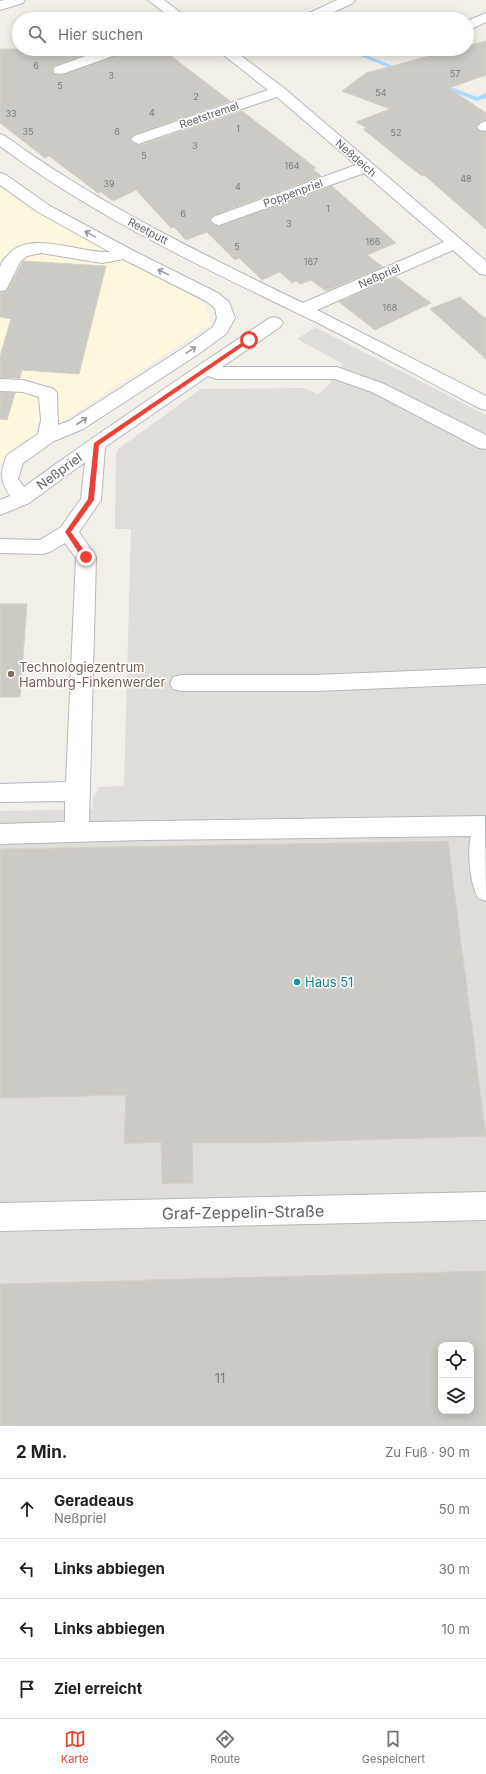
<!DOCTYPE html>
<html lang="de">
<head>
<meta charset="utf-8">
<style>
  body { margin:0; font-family:Inter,sans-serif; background:#f2f2f2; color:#202124 }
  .controls { position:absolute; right:12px; bottom:12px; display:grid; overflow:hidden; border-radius:8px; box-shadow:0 2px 10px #0003 }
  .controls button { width:36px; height:36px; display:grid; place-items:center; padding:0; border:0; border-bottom:1px solid #e0e0e0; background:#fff; color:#202124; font:20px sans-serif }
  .stop { position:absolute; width:12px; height:12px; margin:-9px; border:3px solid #ea4335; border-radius:50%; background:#fff }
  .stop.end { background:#ea4335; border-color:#fff; box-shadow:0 1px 4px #0008 }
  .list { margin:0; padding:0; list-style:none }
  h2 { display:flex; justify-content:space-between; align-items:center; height:52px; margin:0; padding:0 16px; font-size:17px }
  h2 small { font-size:13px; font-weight:400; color:#757577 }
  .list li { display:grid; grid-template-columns:26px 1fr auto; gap:12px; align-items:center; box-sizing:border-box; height:60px; padding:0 16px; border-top:1px solid #e0e0e0 }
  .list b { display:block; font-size:15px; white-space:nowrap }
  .list p { margin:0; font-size:13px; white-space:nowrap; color:#757577 }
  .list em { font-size:13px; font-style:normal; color:#757577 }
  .icon { flex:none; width:22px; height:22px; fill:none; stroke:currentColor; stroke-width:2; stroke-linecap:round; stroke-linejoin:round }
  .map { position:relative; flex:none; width:486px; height:1426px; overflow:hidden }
  .search { position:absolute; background:#fff; box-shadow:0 2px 10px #0003; left:12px; right:12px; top:12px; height:44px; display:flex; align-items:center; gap:10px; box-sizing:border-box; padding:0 14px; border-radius:22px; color:#757577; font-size:15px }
  .sheet { height:292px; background:#fff }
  nav { display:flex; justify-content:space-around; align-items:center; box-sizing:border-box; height:56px; border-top:1px solid #e0e0e0; background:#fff; font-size:11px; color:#757577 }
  nav a { display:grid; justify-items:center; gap:2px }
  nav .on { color:#ea4335 }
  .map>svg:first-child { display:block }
  .commercial { fill:#fef7e0 }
  .industrial { fill:#e0deda; fill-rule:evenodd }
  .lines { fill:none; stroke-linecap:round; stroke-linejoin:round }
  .stream { fill:#aadaff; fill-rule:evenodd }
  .building { fill:#cccac5; stroke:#d6d1c6; fill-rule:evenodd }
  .minor-casing { stroke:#b5b8bc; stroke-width:2 }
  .minor { fill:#fff; fill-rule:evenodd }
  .oneway { stroke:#979a9d }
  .route { fill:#ea4335 }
  .education-dot { fill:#8d6e63; stroke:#fff; stroke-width:1.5 }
  .culture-dot { fill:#0f9aa8; stroke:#fff; stroke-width:1.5 }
  .labels { text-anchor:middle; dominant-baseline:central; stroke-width:3; stroke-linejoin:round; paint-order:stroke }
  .far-number-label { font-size:9px; fill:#7a7d7f }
  .far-street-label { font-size:11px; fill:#5f6368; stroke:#fff }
  .street-label { font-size:13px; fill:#5f6368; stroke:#fff }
  .education-label { font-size:13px; fill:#785e54; stroke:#fff; text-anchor:start }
  .culture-label { font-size:13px; fill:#0d838f; stroke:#fff; text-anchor:start }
  .near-number-label { font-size:13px; fill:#7a7d7f }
  .near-street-label { font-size:16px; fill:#5f6368; stroke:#fff }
</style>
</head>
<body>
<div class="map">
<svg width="486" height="1426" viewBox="0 0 486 1426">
  <rect width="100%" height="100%" fill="#f1efe8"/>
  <polygon class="commercial" points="0,187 42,213 155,274 204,303 211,324 0,463"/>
  <path class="industrial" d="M315,327L486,415V1426H0V811L93,809V798L99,787L124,786L131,529H115L116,455L118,449L201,389L303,388L318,394L329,384L343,364L297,339ZM441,1345H471V1411H441Z"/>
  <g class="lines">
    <g class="stream">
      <polygon points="343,49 352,49 405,71 400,72"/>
      <polygon points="436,83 440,83 477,97 486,93 486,98 477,101 436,85"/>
    </g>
  </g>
  <g class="building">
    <polygon points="486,41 486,75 449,88 486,113 486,120 480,122 476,127 480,131 486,132 486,229 424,175 422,176 410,167 363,129 367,128 356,122 390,109 342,91 366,73 455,49 467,49 467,46"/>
    <polygon points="0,49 101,49 54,66 52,71 55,74 60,75 124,53 127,49 162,49 230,101 134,135 130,139 133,143 140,145 242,111 316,168 313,169 321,176 212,216 210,219 212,224 219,226 332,186 396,243 367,255 383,267 326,291 311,280 300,284 297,281 292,283 280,272 262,280 239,258 235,260 207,232 186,240 174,227 171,228 136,190 113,201 101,192 98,193 49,156 45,158 0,123"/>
    <polygon points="23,261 106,266 79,374 22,370 20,378 0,378 0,356 11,319 0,317 0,292 7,291"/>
    <polygon points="396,277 431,303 375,330 339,302"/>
    <polygon points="460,297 486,319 486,359 430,309"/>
    <polygon points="0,392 15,393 7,420 0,419"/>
    <polygon points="0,604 27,604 20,697 0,697"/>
    <polygon points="448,841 486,1136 267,1143 192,1143 193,1183 162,1184 161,1142 124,1144 126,1095 0,1098 0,849"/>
    <path d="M486,1271V1426H0V1284ZM441,1345H471V1411H441Z"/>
  </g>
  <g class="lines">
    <defs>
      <g id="minor">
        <polygon points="4,0 25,0 23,3 0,10 0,1"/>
        <polygon points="148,0 164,0 189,19 173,19"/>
        <polygon points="337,0 355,0 353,3 319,19 301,19 303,16"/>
        <polygon points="486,13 486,22 467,31 467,21"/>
        <polygon points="105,49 126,49 124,52 65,73 60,74 55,73 53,70 55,67"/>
        <path d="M216,49H232L284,88L486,261V275L480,274L453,250L317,310L486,396V410L479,408C427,381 375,352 322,325C211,271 99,220 0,146V134L5,136C100,205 198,252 303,303L444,242L364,173L225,223L219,225L213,223L211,220L213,217L356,165L277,97L144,142L139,144L134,142L131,139L134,136L268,90Z"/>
        <polygon points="486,121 486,131 480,130 477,127 481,123"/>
        <path d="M0,173L6,175L50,206L130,249L218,293L229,302L235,318L226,334L197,355L83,429L54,441L23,463L18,479L24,487C104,429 186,374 268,319L274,317L280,319L283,323L280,327L222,367H337L384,384L486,435V449L479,448L372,392L335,379H217L208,376L105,447L101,500L79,532L96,557L89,822L485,816L486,901L478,898C470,883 467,852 471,836L144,840L0,844V824L65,822V801L0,802V784L66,782L76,558L65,543L50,552L43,554L0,553V539L40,540L61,527L81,499L85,462L29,503L0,515V500L10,496C0,480 0,473 7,455L38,434L41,420L39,397L23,392L0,391V379L23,380L54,389L57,393L58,425L69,421L185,347L213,327L217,318L215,308L206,301L123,259L102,263L41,253L27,256L20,262L6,290L0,291C0,284 0,274 0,267C1,263 4,259 7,256C29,228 80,254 110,252L38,212L0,185Z"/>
        <polygon points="486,668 486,684 315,691 181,691 173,689 170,683 173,677 181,675 315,675"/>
        <polygon points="486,1192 486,1220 0,1231 0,1203"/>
      </g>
    </defs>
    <use href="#minor" class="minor-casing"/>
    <use href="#minor" class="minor"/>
  </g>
  <defs><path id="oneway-shaft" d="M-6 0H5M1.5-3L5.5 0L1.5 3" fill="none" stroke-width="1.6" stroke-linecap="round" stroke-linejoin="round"/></defs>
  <g class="oneway">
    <use href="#oneway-shaft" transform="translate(90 234) rotate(-151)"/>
    <use href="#oneway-shaft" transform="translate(163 272) rotate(-154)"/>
    <use href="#oneway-shaft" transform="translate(191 350) rotate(-34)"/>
    <use href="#oneway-shaft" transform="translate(82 421) rotate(-33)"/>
  </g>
  <polygon class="route" points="247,339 252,340 99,445 94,500 71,532 89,557 83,559 65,532 88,499 94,443"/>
  <circle class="education-dot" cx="11" cy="674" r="4"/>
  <circle class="culture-dot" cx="297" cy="982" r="4"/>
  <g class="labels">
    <g class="far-number-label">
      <text x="36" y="65">6</text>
      <text x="455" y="73">57</text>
      <text x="111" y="75">3</text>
      <text x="60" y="85">5</text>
      <text x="381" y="92">54</text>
      <text x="196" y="96">2</text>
      <text x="152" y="112">4</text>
      <text x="11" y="113">33</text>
      <text x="238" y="128">1</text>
      <text x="28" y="131">35</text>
      <text x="117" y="131">6</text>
      <text x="396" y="132">52</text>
      <text x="195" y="145">3</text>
      <text x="144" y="155">5</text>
      <text x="292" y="165">164</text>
      <text x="466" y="178">48</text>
      <text x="109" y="183">39</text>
      <text x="238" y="186">4</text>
      <text x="328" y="208">1</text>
      <text x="183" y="213">6</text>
      <text x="289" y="223">3</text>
      <text x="373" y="241">166</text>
      <text x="237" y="246">5</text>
      <text x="311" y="261">167</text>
      <text x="390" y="307">168</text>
    </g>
    <g class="far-street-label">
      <text transform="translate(209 115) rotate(-19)">Reetstremel</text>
      <text transform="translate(356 158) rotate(41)">Neßdeich</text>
      <text transform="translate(293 193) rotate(-20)">Poppenpriel</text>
      <text transform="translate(148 231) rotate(28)">Reetputt</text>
      <text transform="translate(379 276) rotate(-24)">Neßpriel</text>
    </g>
    <g class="street-label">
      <text transform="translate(59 471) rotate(-36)">Neßpriel</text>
    </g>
    <g class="education-label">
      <text x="19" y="667">Technologiezentrum<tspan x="19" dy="15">Hamburg-Finkenwerder</tspan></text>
    </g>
    <g class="culture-label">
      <text x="305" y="982">Haus 51</text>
    </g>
    <g class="near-number-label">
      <text x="220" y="1378">11</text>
    </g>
    <g class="near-street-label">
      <text transform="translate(243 1212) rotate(-1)">Graf-Zeppelin-Straße</text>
    </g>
  </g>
</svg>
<div class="controls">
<button><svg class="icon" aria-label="locate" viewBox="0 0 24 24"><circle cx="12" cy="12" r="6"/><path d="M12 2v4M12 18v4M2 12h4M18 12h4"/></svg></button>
<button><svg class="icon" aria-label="layers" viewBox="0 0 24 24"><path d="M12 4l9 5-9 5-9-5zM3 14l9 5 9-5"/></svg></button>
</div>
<div class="stop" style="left:249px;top:340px"></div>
<div class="stop end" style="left:86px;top:557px"></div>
<div class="search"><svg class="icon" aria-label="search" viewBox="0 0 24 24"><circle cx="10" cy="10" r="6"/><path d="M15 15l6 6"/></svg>Hier suchen</div>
</div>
<section class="sheet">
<h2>2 Min.<small>Zu Fuß · 90 m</small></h2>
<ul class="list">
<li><svg class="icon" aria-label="ahead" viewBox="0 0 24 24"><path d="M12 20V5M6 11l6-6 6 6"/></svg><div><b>Geradeaus</b><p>Neßpriel</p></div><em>50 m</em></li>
<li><svg class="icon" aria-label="left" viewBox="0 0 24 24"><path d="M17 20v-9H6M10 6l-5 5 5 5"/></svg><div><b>Links abbiegen</b></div><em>30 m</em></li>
<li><svg class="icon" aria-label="left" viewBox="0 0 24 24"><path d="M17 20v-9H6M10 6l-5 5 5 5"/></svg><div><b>Links abbiegen</b></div><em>10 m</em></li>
<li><svg class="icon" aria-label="arrive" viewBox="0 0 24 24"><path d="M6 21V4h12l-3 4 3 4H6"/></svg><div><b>Ziel erreicht</b></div></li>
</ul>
</section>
<nav>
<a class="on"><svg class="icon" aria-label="map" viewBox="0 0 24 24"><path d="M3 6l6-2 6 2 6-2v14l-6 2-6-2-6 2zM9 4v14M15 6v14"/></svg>Karte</a>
<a><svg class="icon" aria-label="directions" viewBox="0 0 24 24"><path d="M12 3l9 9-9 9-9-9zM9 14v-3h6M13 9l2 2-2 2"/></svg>Route</a>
<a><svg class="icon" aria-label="saved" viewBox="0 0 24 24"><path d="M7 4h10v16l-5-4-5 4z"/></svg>Gespeichert</a>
</nav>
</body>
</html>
